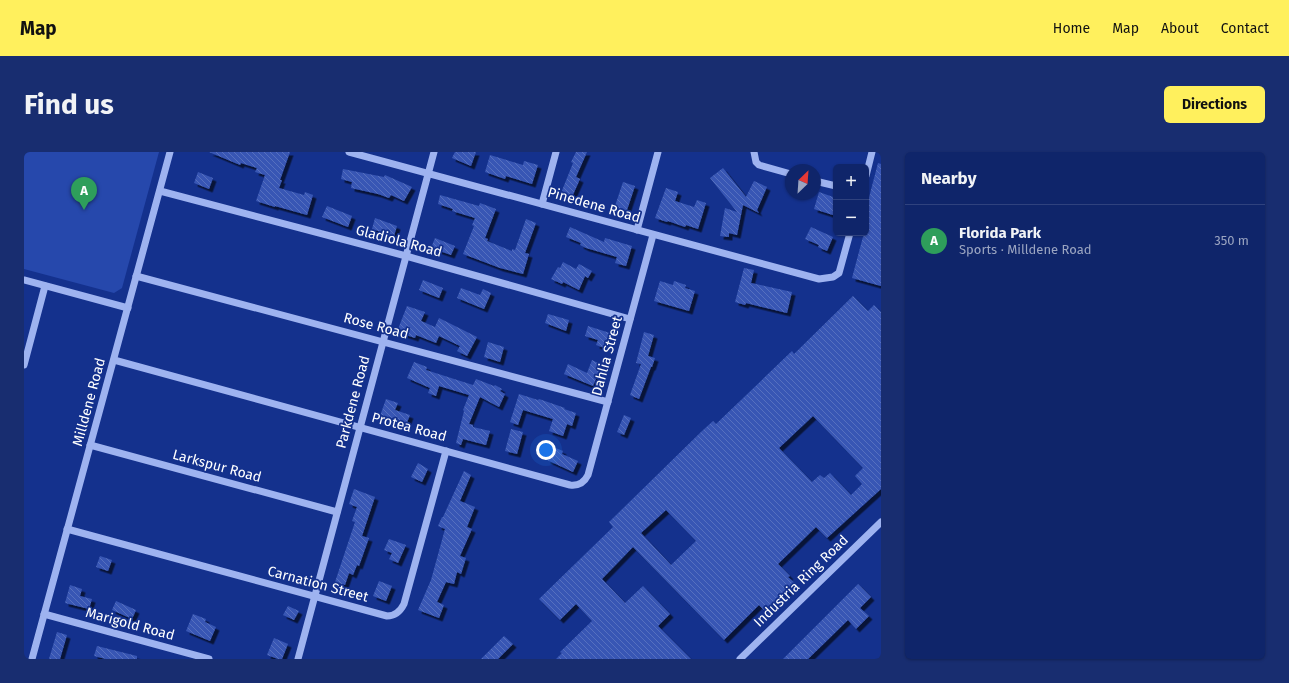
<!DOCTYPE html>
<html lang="en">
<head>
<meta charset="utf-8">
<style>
  body { margin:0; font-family:"Fira Sans",sans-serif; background:#182d70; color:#f1f3f6 }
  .controls { position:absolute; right:12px; top:12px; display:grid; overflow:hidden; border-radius:6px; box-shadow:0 1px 3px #0004 }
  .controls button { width:36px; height:36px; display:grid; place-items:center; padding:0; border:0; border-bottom:1px solid #2f427e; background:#0f256a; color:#f1f3f6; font:20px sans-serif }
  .compass { position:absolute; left:761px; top:12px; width:36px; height:36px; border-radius:50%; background:#0f256a; box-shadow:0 1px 3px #0004; rotate:25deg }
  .you { position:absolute; left:522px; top:298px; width:14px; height:14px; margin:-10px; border:3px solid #fff; border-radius:50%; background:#1a73e8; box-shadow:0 0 0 6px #1a73e833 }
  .badge { display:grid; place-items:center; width:26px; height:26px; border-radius:50%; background:#fff05d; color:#fff; font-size:13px; font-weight:700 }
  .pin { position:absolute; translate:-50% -33px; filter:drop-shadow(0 1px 2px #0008) }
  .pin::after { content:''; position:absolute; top:21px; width:14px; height:12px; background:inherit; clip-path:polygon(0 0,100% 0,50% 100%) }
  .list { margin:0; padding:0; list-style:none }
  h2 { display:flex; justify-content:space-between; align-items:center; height:52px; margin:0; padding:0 16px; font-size:17px }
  h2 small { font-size:13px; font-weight:400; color:#9ba5c1 }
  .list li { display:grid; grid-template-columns:26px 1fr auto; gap:12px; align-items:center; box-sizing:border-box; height:72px; padding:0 16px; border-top:1px solid #2f427e }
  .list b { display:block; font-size:15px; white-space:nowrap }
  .list p { margin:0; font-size:13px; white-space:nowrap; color:#9ba5c1 }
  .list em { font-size:13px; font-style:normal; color:#9ba5c1 }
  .map { position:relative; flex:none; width:857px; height:507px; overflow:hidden; border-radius:6px }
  header { display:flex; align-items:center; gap:24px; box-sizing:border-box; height:56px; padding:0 20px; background:#fff05d; color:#111 }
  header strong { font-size:19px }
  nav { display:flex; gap:22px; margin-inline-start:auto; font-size:14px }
  .intro { display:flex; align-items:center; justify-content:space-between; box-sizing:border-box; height:96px; padding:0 24px }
  h1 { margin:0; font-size:28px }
  .button { padding:10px 18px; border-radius:6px; background:#fff05d; color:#111; font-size:14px; font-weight:700 }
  main { display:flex; gap:24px; padding:0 24px }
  aside { flex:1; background:#0f256a; border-radius:6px; box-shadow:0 1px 3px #0004 }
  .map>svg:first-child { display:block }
  .green { fill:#2648ac }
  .building { fill:url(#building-back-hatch); fill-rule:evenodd; filter:url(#shadow) }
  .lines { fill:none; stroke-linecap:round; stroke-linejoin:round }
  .minor { stroke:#9eb3f0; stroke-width:7 }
  .labels { text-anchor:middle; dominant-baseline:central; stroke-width:3.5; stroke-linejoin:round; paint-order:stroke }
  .street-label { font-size:14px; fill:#fff; stroke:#14318d }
</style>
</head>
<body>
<header>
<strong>Map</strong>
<nav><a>Home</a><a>Map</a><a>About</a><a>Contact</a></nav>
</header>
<div class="intro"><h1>Find us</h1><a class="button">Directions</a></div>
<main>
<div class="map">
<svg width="857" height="507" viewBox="0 0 857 507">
  <defs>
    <pattern id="building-back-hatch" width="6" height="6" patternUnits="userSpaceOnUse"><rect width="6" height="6" fill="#3857b4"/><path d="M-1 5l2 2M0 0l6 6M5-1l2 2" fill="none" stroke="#5670bf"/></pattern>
    <filter id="shadow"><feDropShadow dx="3.5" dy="3.5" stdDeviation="0" flood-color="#0009"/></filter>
  </defs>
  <rect width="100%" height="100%" fill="#14318d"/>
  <polygon class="green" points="0,0 135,0 98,136 90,141 0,117"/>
  <g class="building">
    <polygon points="185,0 266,0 256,28 258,28 255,36 280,43 281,40 289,43 283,63 251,54 251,55 232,49 241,23 231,20 233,16 217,11 216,13"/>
    <polygon points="431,0 452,0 447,14 428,6"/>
    <polygon points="552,0 563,0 552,25 556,27 548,45 537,41 549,11 547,10"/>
    <polygon points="466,3 499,13 500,9 514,13 508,32 482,24 481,27 461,20"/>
    <polygon points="854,11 857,12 857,134 828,126 840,81 842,81 842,57"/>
    <polygon points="699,16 722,45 730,29 743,35 733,58 735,61 719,53 713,83 705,81 705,85 696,84 701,56 713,60 686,26"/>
    <polygon points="319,17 360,25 361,23 388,35 380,49 367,43 365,46 354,42 327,36 328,30 317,27"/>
    <polygon points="174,20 189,26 185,37 170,31"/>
    <polygon points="599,30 611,34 601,64 589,60"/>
    <polygon points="642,36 654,40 651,49 670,55 673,48 682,51 674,77 662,73 661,75 644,69 643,70 631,66"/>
    <polygon points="795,40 812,46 812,64 790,57"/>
    <polygon points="416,43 455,54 456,51 472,57 461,86 464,87 463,89 488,99 488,97 491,98 502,67 512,71 501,101 505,102 499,122 476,116 439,102 450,74 448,73 451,66 428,59 429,57 414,52"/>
    <polygon points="303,54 328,64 324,75 298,65"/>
    <polygon points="351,66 373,74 370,84 348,77"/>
    <polygon points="546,75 580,90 581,86 608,94 602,114 591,111 593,105 562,96 556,93 557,91 542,85"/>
    <polygon points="787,75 809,85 803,99 794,95 795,93 781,87"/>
    <polygon points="411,86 431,94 427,103 407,96"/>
    <polygon points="539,110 552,117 555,112 568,119 564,126 561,124 555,138 539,130 538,132 527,127 534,115 536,116"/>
    <polygon points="720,116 730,118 727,131 768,140 763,161 722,151 721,153 711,150"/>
    <polygon points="399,128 419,136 415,146 395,138"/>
    <polygon points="636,129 649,133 650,129 662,133 661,136 671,139 665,159 630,149"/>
    <polygon points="437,136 456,143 459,137 467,141 460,157 433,146"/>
    <path d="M829,144L844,159L850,153L857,160V337L803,386L792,375L754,412L766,424L764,425L772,432L743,461L735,453L700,488L609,395L578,427L601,451L619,434L646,462L634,474L667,507H532L538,501L536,500L568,469L552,452L536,468L515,447L589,375L585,370L678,279L689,269L692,272L768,199L770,202ZM789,264L839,316L831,324L838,332L827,343L806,321L800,326L796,323L788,330L755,296ZM642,358L672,389L647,413L617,381Z"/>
    <polygon points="383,154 401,160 397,169 411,175 415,166 453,185 443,204 433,199 436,194 415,184 412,191 392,183 391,186 379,182 380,179 374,177"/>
    <polygon points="524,162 545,168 542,179 521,171"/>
    <polygon points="564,174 589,182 583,197 572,193 574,188 561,184"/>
    <polygon points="620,180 630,183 624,204 631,206 628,215 627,215 615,247 606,243 617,212 612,211"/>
    <polygon points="464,190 480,195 476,210 460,205"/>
    <polygon points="568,208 578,213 569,234 540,222 544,212 563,221"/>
    <polygon points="390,210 403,215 402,218 449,233 452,227 470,234 471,233 478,237 476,239 481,242 475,255 456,245 445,272 449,273 449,275 466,279 462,293 439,287 437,293 432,291 440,259 439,258 445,243 415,234 412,244 404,241 406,236 383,226"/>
    <polygon points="495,242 514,248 515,247 541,256 540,257 552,261 548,274 543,272 539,284 525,279 529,267 499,258 494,273 486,270"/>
    <polygon points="362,247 374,251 371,258 386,263 382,273 356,264"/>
    <polygon points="600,263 607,266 600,283 593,280"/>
    <polygon points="487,277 499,280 493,302 481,299"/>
    <polygon points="529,295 539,299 538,302 554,309 549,320 523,308"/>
    <polygon points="394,311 404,317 398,330 387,325"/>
    <polygon points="440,319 447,323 436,349 451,355 443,375 448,377 436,404 442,406 437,422 433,420 430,432 422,430 413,450 420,453 415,466 394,458 407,428 421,377 414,374 418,365 419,365"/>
    <polygon points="330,337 351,345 338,384 345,386 335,414 333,413 329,423 325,421 321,433 311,430 331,370 328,369 333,355 325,352"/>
    <polygon points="365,387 382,393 374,411 365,407 368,401 360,398"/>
    <polygon points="76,404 88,408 84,419 72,415"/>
    <polygon points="355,429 368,434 362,449 349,444"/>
    <polygon points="834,432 847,445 836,456 845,464 832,477 824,468 784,507 759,507"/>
    <polygon points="46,433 58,437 56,444 68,447 65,457 41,451"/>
    <polygon points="92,449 112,458 108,467 88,458"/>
    <polygon points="264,454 275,459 270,468 259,463"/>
    <polygon points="169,462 182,467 181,470 192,475 186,489 162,479"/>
    <polygon points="33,480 43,483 36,507 25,507"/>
    <polygon points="480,484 489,492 474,507 457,507"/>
    <polygon points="250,486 264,492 258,507 254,507 243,503"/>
    <polygon points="73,494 113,504 113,507 82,507 70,504"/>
  </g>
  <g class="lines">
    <g class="minor">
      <polyline points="325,0 795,127 809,125 815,121 826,81"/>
      <polyline points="730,0 732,10 735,13 767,22"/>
      <polyline points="842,24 848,0"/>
      <polyline points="791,29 812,34"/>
      <polyline points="136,39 382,104 606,167"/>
      <polyline points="518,52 532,0"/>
      <polyline points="613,78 634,0"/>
      <polyline points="112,124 584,250"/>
      <polyline points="0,128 104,156"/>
      <path d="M90,208L546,333C554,334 560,331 564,323L629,83"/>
      <polyline points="0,213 21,134"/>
      <polyline points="66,293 313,360"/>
      <path d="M43,377L363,464C371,464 376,460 380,452L422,299"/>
      <polyline points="20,462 185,507"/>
      <polyline points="8,507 146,0"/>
      <polyline points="274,507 410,0"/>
      <polyline points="716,507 857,370"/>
    </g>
  </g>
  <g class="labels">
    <g class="street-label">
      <text transform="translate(570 53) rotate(16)">Pinedene Road</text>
      <text transform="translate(375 89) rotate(15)">Gladiola Road</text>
      <text transform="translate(352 174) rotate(15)">Rose Road</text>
      <text transform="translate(583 204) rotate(-75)">Dahlia Street</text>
      <text transform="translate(65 250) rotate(-75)">Milldene Road</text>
      <text transform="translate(329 250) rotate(-75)">Parkdene Road</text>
      <text transform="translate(385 275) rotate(15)">Protea Road</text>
      <text transform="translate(193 314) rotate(15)">Larkspur Road</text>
      <text transform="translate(777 429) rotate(-44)">Industria Ring Road</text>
      <text transform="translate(294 432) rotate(15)">Carnation Street</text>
      <text transform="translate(106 472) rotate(15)">Marigold Road</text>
    </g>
  </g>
</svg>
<div class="controls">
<button>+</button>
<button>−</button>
</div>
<svg class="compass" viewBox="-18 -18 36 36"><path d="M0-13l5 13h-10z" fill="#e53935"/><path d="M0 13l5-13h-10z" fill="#9ba5c1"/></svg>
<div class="you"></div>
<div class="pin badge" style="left:60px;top:58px;background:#2e9e5b">A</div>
</div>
<aside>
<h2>Nearby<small></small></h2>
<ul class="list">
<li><span class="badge" style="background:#2e9e5b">A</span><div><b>Florida Park</b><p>Sports · Milldene Road</p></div><em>350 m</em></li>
</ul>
</aside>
</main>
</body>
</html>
